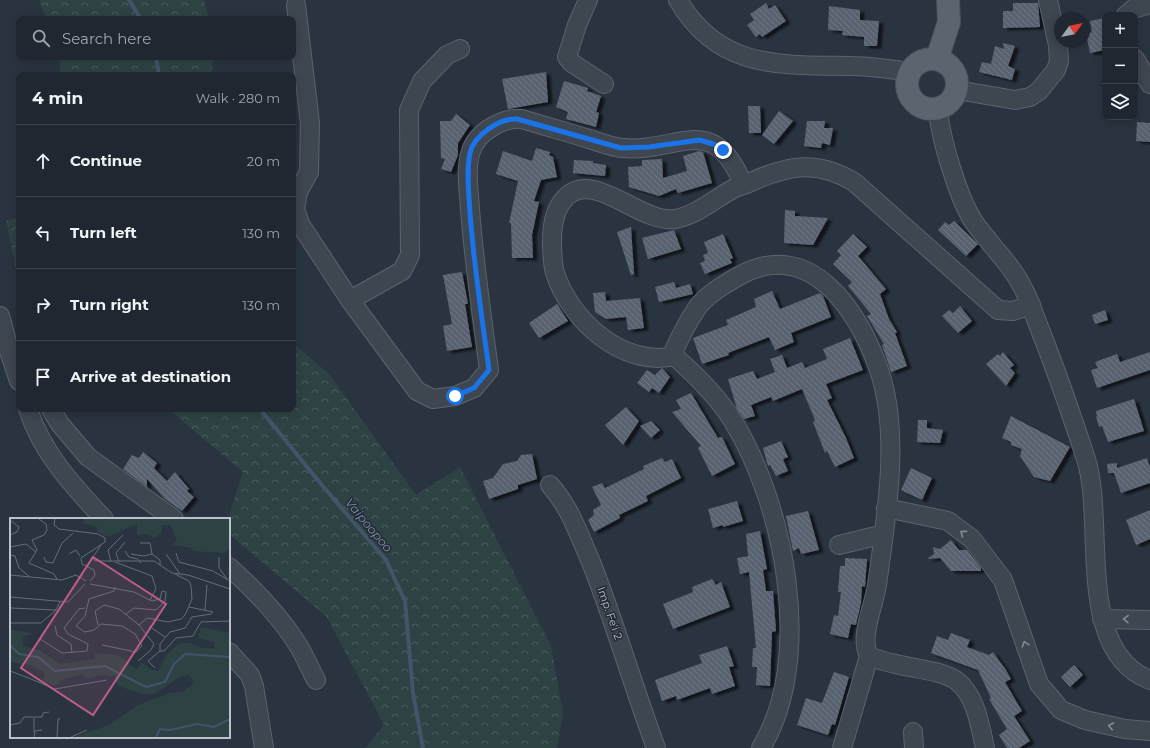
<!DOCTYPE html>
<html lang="en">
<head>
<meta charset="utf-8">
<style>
  body { margin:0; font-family:Montserrat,sans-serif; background:#2d333c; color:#f1f3f6 }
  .controls { position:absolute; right:12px; top:12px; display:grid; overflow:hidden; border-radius:8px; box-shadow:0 2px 10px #0003 }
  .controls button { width:36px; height:36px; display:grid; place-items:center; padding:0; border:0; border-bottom:1px solid #3d444c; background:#202730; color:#f1f3f6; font:20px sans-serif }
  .compass { position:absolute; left:1054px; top:12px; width:36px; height:36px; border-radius:50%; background:#202730; box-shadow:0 2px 10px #0003; rotate:57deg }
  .stop { position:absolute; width:12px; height:12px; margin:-9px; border:3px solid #1a73e8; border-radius:50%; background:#fff }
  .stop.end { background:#1a73e8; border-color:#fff; box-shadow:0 1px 4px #0008 }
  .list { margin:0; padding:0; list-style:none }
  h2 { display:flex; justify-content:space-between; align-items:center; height:52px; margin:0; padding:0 16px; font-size:17px }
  h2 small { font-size:13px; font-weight:400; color:#a2a5ab }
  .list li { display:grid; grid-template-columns:26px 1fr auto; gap:12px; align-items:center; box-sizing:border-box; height:72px; padding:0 16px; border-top:1px solid #3d444c }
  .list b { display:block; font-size:15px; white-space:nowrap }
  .list em { font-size:13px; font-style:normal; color:#a2a5ab }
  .icon { flex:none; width:22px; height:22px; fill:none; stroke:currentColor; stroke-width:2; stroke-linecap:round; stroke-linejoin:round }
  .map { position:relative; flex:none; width:1150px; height:748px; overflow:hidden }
  .search { position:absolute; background:#202730; box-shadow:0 2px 10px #0003; left:16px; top:16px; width:280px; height:44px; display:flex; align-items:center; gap:10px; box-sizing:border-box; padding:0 14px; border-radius:8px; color:#a2a5ab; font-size:15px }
  .panel { position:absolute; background:#202730; box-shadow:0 2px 10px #0003; left:16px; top:72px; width:280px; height:340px; border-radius:8px }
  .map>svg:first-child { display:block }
  .forest { fill:url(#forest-crowns) }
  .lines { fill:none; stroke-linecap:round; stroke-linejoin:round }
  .stream { stroke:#445468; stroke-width:4 }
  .building { fill:url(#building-back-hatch); filter:url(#shadow) }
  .minor-casing { stroke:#5c636d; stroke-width:20 }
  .major-casing { stroke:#4b515c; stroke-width:24 }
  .minor { stroke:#3e4650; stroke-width:18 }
  .major { stroke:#5c656f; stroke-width:22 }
  .oneway { stroke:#838a93 }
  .route { stroke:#1a73e8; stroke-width:5 }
  .labels { text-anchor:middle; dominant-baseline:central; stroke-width:3; stroke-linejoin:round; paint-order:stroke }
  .street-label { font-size:11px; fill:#bbc1ca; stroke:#232a35 }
  .water-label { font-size:12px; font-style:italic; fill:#8092a9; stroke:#232a35 }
  .inset-river { fill:none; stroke:#445468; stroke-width:2 }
  .inset-road { fill:none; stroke:#646c77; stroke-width:1 }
  .view { fill:#bf5c87; fill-opacity:0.15; stroke:#bf5c87; stroke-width:2 }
  .inset-edge { fill:none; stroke:#bbc1ca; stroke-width:2 }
</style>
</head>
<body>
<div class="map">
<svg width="1150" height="748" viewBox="0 0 1150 748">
  <defs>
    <pattern id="forest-crowns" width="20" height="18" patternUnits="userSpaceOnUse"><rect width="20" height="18" fill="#2f4243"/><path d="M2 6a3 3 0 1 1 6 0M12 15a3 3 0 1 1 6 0" fill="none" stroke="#4b5c5d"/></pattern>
    <pattern id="building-back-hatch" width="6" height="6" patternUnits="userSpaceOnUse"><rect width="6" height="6" fill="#59626f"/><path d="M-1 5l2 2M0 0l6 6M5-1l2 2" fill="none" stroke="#6f7782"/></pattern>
    <filter id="shadow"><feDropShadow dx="4.5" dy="2.5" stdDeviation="1" flood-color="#0009"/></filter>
  </defs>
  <rect width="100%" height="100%" fill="#2a3440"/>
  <g class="forest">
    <polygon points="39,0 204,0 209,19 46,19"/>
    <polygon points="59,57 213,57 212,75 61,75"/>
    <polygon points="19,218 19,284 6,221"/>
    <polygon points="293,343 329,374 416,495 460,467 551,646 563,713 557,748 365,748 384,725 327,617 229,534 228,519 243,472 168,409 293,409"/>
  </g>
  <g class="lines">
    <g class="stream">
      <polyline points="129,0 141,19"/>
      <polyline points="156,57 159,75"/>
      <polyline points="260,409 321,484 386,560 405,601 413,693 423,748"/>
    </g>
  </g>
  <g class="building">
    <polygon points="766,3 769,9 775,5 786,21 762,37 760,34 756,37 747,25 754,20 750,14"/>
    <polygon points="1013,3 1038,3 1040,27 1003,28 1003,11 1013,11"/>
    <polygon points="829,6 860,10 860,20 879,21 877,46 864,46 864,37 842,35 843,31 828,30"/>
    <polygon points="1105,18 1105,50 1090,53 1086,34 1092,32 1090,21"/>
    <polygon points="1003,43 1015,46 1008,66 1015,69 1012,80 979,72 982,62 991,64 995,46 1004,49"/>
    <polygon points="546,72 548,102 508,109 502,79"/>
    <polygon points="564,81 588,88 587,91 601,96 596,112 599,113 596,127 566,119 568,112 556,107"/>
    <polygon points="748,106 760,106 761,133 749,133"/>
    <polygon points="779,111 793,121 774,144 762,135"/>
    <polygon points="456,114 470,125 458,143 458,155 451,172 441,169 445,159 441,158 440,121 451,121"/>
    <polygon points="807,121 825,121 824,128 833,128 830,145 822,143 821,148 804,146"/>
    <polygon points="1137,122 1150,123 1150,142 1136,141"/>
    <polygon points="536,148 550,152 549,155 553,157 557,177 541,180 534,201 539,202 532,235 533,258 512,258 511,223 509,223 518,181 496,174 503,151 532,161"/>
    <polygon points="699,151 703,152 712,183 678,193 676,189 659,196 629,187 628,167 642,166 642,160 662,159 663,178 687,171 683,156"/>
    <polygon points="574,160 593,161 593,163 606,165 605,176 573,173"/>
    <polygon points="785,210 795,211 795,216 828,218 813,245 784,243"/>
    <polygon points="954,221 978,244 966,256 938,230 945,222 949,225"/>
    <polygon points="631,227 634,274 631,275 617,232"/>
    <polygon points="674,230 681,249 648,259 642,238"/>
    <polygon points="723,234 733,258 730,259 732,263 705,274 700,263 705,261 703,255 708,253 704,242"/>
    <polygon points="853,234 867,247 858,256 886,289 880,294 889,319 897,332 895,333 907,366 891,372 882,345 884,344 867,316 871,314 848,286 852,282 833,264 841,255 837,251"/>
    <polygon points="462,272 468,304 465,304 472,347 447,351 443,326 452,324 443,275"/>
    <polygon points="674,282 676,288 690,284 693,294 659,302 655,287"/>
    <polygon points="772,291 780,309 820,293 823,296 831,317 791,333 794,342 775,350 769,337 728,353 729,355 702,364 693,338 728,325 726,320 756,307 754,299"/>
    <polygon points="605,292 606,301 640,298 644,328 628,330 626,317 606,319 595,312 593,293"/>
    <polygon points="557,304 568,321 539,338 529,323"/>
    <polygon points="960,306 972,321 958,333 942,316 949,310 953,313"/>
    <polygon points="1105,310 1108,320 1095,324 1092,315"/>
    <polygon points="850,338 863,370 826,384 832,398 827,400 846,438 854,458 835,467 827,451 825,453 813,422 815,420 802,389 773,401 771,397 751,405 755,416 744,419 737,409 728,379 753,371 757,379 775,372 770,359 782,355 787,368 802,362 805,368 827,359 823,349"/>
    <polygon points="1003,352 1014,365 1010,368 1015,373 1006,386 986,364 998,354 1000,356"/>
    <polygon points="1150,352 1150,370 1097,388 1091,370 1098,368 1095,362 1117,354 1120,362"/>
    <polygon points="662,368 670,377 659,393 652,388 649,392 637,383 647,370 655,375"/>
    <polygon points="691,393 718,438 722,437 735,464 712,476 698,448 701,446 672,412 681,409 676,400"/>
    <polygon points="1134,399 1144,431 1108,442 1102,426 1099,427 1096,416 1097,416 1096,411"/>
    <polygon points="626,407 639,421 623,445 605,425"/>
    <polygon points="1011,416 1070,447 1050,481 1034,477 1020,456 1022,449 1011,445 1011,442 1002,438"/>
    <polygon points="918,420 927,420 927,428 943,430 940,443 917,442"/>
    <polygon points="651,421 660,430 651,438 640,426"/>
    <polygon points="781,441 788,457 783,459 788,471 776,476 770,465 768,466 763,448"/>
    <polygon points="143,452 157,463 154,468 167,481 175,472 189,489 187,491 194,497 182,511 165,499 147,479 147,487 123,469 132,455 139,458"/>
    <polygon points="532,454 537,479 518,485 518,489 489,499 483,481 493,478 503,464 517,461 521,455"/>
    <polygon points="662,458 665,462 672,459 681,478 646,496 648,501 619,515 620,518 594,532 588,520 594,515 593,510 601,505 592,487 602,483 605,488 644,469 643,466"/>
    <polygon points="1147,458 1150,467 1150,483 1121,493 1114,473 1108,473 1107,464 1117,463 1117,468"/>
    <polygon points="911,468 932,478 922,500 901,490"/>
    <polygon points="737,501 743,521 723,527 723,525 713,528 708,509"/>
    <polygon points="1150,510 1150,539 1136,545 1126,520"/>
    <polygon points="808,511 819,550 801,554 799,548 793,551 786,516"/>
    <polygon points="760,531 767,569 763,570 766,591 773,591 776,631 772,632 770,686 756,685 757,667 752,667 753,648 756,648 749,572 740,574 737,558 748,556 746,534"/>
    <polygon points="951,540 959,550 967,550 981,568 981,571 951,571 940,558 927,559 934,554 933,547 940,549"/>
    <polygon points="845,558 867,559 865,587 862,586 861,603 856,625 851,624 848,638 830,634 834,615 838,616 841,592 838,592 840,566 845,566"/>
    <polygon points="712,579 716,585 721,582 730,607 673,629 663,604 693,592 692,587"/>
    <polygon points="951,633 970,640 967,647 989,655 993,652 1006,670 1011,679 1005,682 1022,711 1014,716 1030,741 1019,748 1007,748 999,735 1007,729 989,699 991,698 978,670 931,653 937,636 948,640"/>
    <polygon points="727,646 734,666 729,667 735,686 712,694 710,688 677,700 676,696 662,701 655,680 702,663 699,655"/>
    <polygon points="1074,665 1083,675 1070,687 1061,677"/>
    <polygon points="834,672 849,677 835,725 832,724 828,735 797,725 806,698 822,703"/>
  </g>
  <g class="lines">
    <defs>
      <g id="minor">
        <polyline points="588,0 577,25 567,57 572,63 604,84"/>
        <path d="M678,0C718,69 779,65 849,66C869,66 890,69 910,72"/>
        <path d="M296,5L310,123L309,172L298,192L295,209L300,224L350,300L417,391L433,399L455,396L474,388L489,370C482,317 474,263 470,209C469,192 465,167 471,151C477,132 503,117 522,119C544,126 567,132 589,139C600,142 611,147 622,148C679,153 712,110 743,184"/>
        <polyline points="1126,15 1133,9 1150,4"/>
        <polyline points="1135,59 1150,84"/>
        <polyline points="957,90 1015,100 1030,97 1039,91 1056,70 1059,61 1058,45 1048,0"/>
        <path d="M938,109C940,137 959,202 976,225C992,247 1012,265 1024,290C1030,301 1033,312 1037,322C1055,367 1071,413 1086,459C1106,522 1074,651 1150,680"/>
        <polyline points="350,300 402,271 410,255 409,110 422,81 447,55 460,49"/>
        <polyline points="0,316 9,349 19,362"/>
        <polyline points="9,351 19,381"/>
        <path d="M671,357C679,339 688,320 700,304C711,292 725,284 739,276C810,236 859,311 879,370C901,434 886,519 877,585C874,606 859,637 869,656L842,748"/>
        <path d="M28,409C42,453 73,486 104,519"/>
        <polyline points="51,409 60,424 88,457 174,519"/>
        <path d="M550,485C570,507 579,535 591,562C615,623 633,686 656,748"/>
        <polyline points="886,508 948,521 972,539 1003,580 1039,684 1061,710 1085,720 1125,729 1150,731"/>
        <polyline points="839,545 884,534"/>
        <path d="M229,567C255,590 279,615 298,645C305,656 310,669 316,680"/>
        <polyline points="1102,619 1150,620"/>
        <polyline points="229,652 250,675 254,686 264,748"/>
        <path d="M869,656C882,662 896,664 910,667C925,670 944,672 957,681C976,696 980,726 985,748"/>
        <polyline points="913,732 914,748"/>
        <path d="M761,748C815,659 785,506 733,421C717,396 696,375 674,356C623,368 570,320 555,273C552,262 552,252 552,240C552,225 555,209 565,198C593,168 640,224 675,219C696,215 712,201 731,190C738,186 746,185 753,181C790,165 817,160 854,182L998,310L1013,311L1031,305"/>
      </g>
      <g id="major">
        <circle cx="932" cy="84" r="25"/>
        <polyline points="937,59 949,22 948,0"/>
      </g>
    </defs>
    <use href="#minor" class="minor-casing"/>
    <use href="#major" class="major-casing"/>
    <use href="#minor" class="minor"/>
    <use href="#major" class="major"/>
  </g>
  <defs><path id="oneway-chevron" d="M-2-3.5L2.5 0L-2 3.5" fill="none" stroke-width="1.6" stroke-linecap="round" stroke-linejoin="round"/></defs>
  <g class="oneway">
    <use href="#oneway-chevron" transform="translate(963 533) rotate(-143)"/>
    <use href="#oneway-chevron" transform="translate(1126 619) rotate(-179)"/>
    <use href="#oneway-chevron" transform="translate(1025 644) rotate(-108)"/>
    <use href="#oneway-chevron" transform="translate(1111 726) rotate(-168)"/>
  </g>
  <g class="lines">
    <path class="route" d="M455,396L474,388L489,370C482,318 474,266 470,213C469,194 466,172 470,153C474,135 500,118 517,119L621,148L649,147L700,140L716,145L723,150"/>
  </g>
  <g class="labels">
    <g class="street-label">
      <text transform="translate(610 613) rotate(71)">Imp. Fe'i 2</text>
    </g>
    <g class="water-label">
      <text transform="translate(369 525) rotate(50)">Vaipoopoo</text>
    </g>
  </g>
  <g transform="translate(10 518)">
    <rect width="220" height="220" fill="#2a3440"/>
    <path d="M74,1H220V32L213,35L183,33L182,30L163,27L167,21L160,7H152V14L145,20L137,16L127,17V6L97,19L87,13V9L74,5ZM191,109L220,115V219H64L99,207L128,187L160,175L173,174L184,165L179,157L171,158L146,175L136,177L108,168L105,158L91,157L76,161L72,156L52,162L45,168L33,163L35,155L20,147L0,144V112L23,115L13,119V128L29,132L50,146L85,141V135L108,137L119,144V147L127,151L132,144L140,151L148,153L156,138L168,126L179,125L191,130H204V124L188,120Z" fill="#2f4243"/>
    <path class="inset-river" d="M0,127L9,136L28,139L45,153L95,148L136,169L155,164L164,146L175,136L220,139M146,219L150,211L160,212L187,206L204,209L220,201"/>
    <path class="inset-road" d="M29,1L36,6L37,12L34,17L22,22L27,32L19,45L44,56L47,61M45,1L44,7L49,11L88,16L95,20V24L71,40L72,46L84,52L85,57L80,63M0,2L9,9L7,14L0,17M130,25H140L142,36M91,27L83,39L85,43H144L162,55L178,57L220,71M0,29L16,26L26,34M115,33L119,39L128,41L131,45M166,35L169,44L203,53L220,63M59,36L66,32L70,38M121,36L134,38L142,36M142,36L150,42V47M156,36L170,56M0,37L5,38L9,50L20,59M34,39L36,44L43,45L52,25L63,15M209,39V50L217,61M101,44L98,32L113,17M105,44L142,58L146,71L140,82M109,44L106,35L115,24M0,57L52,62L66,57L76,63M80,66L124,74L142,83L150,81L152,73L156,74L155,83L146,92L124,90L116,96M0,79L58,84L75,66M179,89L203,94L201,96L182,99L175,110L160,114L150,126V133H154L166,120L183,118L191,104L220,103M0,90L46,92M195,92L197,67M0,105H31L46,92L50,84M88,107L85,93L94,87L109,91L129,107L144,126L141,132L128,143M129,107L137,100L158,104L171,101L175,97L182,81L181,68L179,63L165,56M45,108L47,117L61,126L62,135M139,108L155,119M30,121L52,135L77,133L78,126L58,116L54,110L69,91L75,90M92,127L126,134L132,128L125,116L112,108L91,106L84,112L75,114L66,108L75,98L79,81L104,73L105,69M145,150L138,143L150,133M0,153L16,159M16,159L45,171L97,162M25,199H32L33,195L39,194M0,207L10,205L14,199H24V214M24,219L25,213L32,212M47,219L48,201H50M61,219L77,212"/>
    <path class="view" d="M83,39L156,86L83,197L11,150Z"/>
    <rect width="220" height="220" class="inset-edge"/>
  </g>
</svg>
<div class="controls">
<button>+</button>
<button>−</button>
<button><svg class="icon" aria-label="layers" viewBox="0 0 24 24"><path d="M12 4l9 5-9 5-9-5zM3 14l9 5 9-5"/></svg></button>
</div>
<svg class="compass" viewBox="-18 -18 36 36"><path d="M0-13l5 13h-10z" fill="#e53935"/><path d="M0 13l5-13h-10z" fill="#a2a5ab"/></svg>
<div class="stop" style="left:455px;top:396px"></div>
<div class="stop end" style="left:723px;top:150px"></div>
<div class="search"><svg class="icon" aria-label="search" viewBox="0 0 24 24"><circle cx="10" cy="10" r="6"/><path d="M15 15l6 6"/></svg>Search here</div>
<section class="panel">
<h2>4 min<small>Walk · 280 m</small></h2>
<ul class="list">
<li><svg class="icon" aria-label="ahead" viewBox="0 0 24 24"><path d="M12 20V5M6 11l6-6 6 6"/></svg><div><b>Continue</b></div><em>20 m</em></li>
<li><svg class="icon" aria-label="left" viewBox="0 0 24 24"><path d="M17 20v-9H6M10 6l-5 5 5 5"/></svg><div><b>Turn left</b></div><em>130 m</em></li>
<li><svg class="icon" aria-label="right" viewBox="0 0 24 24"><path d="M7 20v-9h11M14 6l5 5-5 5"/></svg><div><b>Turn right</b></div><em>130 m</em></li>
<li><svg class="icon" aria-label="arrive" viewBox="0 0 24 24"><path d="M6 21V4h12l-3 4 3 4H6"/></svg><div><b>Arrive at destination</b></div></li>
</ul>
</section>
</div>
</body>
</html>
